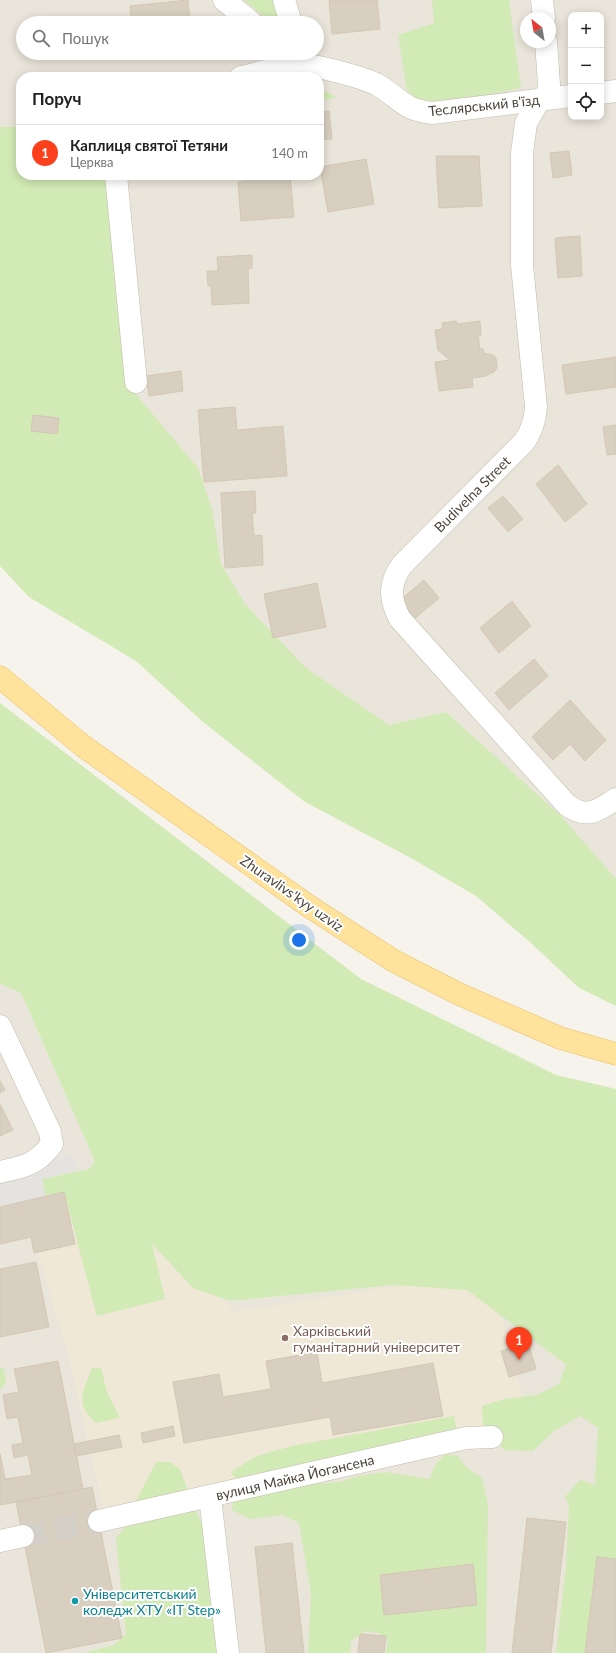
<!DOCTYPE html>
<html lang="uk">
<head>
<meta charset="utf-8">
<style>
  body { margin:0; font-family:Lato,sans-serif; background:#f2f2f2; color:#222 }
  .controls { position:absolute; right:12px; top:12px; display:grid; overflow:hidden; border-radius:8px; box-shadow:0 2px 10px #0003 }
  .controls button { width:36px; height:36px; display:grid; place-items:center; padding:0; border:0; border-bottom:1px solid #e0e0e0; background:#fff; color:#222; font:20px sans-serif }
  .compass { position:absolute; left:520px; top:12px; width:36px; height:36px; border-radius:50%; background:#fff; box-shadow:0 2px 10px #0003; rotate:329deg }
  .you { position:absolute; left:299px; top:940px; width:14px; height:14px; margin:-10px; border:3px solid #fff; border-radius:50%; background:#1a73e8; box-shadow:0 0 0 6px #1a73e833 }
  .badge { display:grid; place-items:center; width:26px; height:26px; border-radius:50%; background:#fc3f1d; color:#fff; font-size:13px; font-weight:700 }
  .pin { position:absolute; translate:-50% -33px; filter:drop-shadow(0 1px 2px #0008) }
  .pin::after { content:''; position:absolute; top:21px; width:14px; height:12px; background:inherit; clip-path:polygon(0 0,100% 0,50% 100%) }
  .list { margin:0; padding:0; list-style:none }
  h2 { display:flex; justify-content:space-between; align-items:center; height:52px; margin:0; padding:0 16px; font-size:17px }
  h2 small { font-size:13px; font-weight:400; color:#767676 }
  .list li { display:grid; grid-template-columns:26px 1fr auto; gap:12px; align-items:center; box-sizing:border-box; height:56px; padding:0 16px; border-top:1px solid #e0e0e0 }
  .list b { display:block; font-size:15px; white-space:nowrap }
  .list p { margin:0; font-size:13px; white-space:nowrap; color:#767676 }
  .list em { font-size:13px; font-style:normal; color:#767676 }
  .icon { flex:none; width:22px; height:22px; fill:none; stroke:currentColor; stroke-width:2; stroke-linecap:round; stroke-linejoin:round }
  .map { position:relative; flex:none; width:616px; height:1653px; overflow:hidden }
  .search { position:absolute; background:#fff; box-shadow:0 2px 10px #0003; left:16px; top:16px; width:308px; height:44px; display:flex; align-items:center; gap:10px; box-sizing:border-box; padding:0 14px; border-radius:22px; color:#767676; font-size:15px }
  .panel { position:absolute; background:#fff; box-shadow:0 2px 10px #0003; left:16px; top:72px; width:308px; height:108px; border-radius:16px }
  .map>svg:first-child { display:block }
  .residential { fill:#eae5da; fill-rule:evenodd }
  .education { fill:#efe8d6 }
  .green { fill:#d2eab5 }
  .parking { fill:#e5e3e0 }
  .building { fill:#d8cfc1; stroke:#d3c7b4 }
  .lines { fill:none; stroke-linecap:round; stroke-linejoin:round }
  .minor-tunnel { stroke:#d4d0c8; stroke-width:22; stroke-dasharray:22 11; stroke-linecap:butt }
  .minor-casing { stroke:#c2bbae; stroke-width:23 }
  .major-casing { stroke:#e6c16a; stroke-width:23 }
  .minor { stroke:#fff; stroke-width:22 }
  .major { stroke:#ffe39c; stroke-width:22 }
  .education-dot { fill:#8d6e63; stroke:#fff; stroke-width:1.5 }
  .culture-dot { fill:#0f9aa8; stroke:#fff; stroke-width:1.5 }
  .labels { text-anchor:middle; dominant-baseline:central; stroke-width:4; stroke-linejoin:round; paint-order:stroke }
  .street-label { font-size:14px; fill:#4b4439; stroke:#fff }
  .education-label { font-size:14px; fill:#785e54; stroke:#fff; text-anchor:start }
  .culture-label { font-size:14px; fill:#0d838f; stroke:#fff; text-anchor:start }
</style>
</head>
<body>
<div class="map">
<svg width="616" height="1653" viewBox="0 0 616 1653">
  <rect width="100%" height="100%" fill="#f6f3ec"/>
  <g class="residential">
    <path d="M0,0H616V958L0,408ZM571,15H601V117H571ZM526,18H550V42H526ZM23,23H317V53H23ZM21,77H319V175H21Z"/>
    <polygon points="0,984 21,993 95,1162 89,1169 42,1180 230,1301 394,1285 467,1290 566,1365 616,1394 616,1653 0,1653"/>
  </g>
  <polygon class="education" points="135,1184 234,1312 490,1271 523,1399 524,1425 105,1519 71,1364 25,1210"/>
  <g class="green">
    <polygon points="244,0 283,0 279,14 272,23"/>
    <polygon points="432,0 509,0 521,88 428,106 407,91 398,35 434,23"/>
    <polygon points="319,89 337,97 319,101"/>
    <polygon points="0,127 21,127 21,175 119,175 129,386 198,468 212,509 221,564 245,604 306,668 389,725 446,712 560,815 616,879 616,1006 579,988 531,943 476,896 411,858 305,802 203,722 136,661 29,597 0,566"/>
    <polygon points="0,703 361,979 556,1075 616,1089 616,1498 611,1495 616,1498 616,1653 556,1653 566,1565 569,1506 565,1497 580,1480 596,1485 595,1479 598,1428 580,1416 554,1431 533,1451 504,1450 483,1425 482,1406 504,1399 536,1395 559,1384 566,1365 467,1290 394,1285 230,1301 193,1288 152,1244 165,1299 97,1316 64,1192 46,1197 42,1179 89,1169 95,1162 21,993 0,984"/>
    <polygon points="0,1367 4,1369 6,1382 0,1390"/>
    <path d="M92,1368H101L107,1392L120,1418L96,1423C74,1403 83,1392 92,1368Z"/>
    <polygon points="454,1416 457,1430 240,1480 234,1477 231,1472 257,1456 292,1446"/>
    <polygon points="444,1455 457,1455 466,1467 482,1478 488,1504 486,1653 385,1653 388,1641 379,1633 365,1631 351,1641 350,1653 308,1653 311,1593 299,1523 282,1515 251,1519 232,1510 233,1498 263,1488 339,1482 359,1476 385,1472 429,1479 436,1464"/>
    <polygon points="156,1462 170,1462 180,1469 194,1507 208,1536 222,1653 84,1653 114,1645 126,1634 116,1538 126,1526 135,1503"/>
  </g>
  <polygon class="parking" points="73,1154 77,1171 42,1179 46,1197 0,1207 0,1183 37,1174 35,1163"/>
  <g class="building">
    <polygon points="188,0 190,23 118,23 118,19 131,17 130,6"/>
    <polygon points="329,0 377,0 380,29 332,34"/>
    <polygon points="329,111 332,139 319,140 319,112"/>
    <polygon points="569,151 572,175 553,178 550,153"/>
    <polygon points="436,156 479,156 482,206 439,208"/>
    <polygon points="366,159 374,204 328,212 320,167"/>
    <polygon points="247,175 290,175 294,217 241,221 238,182 247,181"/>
    <polygon points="580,236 582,276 558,278 555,238"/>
    <polygon points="252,255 252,268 248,269 249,303 212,305 211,286 208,286 207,271 218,271 217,257"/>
    <polygon points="456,321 457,324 480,321 481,336 478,336 480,349 483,349 484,353 493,355 496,358 497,368 494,372 486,375 486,376 472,378 473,387 439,391 435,362 450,360 438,350 435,330 443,329 442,323"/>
    <polygon points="616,357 616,387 566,394 562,365"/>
    <polygon points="181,371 183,391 149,396 146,376"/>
    <polygon points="235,407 237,430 283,426 287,476 204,482 198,410"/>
    <polygon points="33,415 59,418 57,434 31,431"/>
    <polygon points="616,425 616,454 607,455 603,427"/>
    <polygon points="558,465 587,504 565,522 536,484"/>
    <polygon points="255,491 256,513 252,513 254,536 262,535 263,565 225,568 221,493"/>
    <polygon points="503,496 523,519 508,532 488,508"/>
    <polygon points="424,580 439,598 414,619 399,601"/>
    <polygon points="317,583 326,627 273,638 264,594"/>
    <polygon points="512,601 531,626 499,653 480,628"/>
    <polygon points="534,659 548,676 509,710 495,693"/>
    <polygon points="570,700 606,740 585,761 570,744 553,760 532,737"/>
    <polygon points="0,1081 5,1090 0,1093"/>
    <polygon points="0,1104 13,1130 0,1136"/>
    <polygon points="64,1192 75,1244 34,1253 31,1237 0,1244 0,1207"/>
    <polygon points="36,1262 49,1327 0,1337 0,1269"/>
    <polygon points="528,1342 536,1369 509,1377 501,1351"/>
    <polygon points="317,1352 322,1383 433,1363 443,1416 333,1435 330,1417 184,1443 173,1382 219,1374 223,1397 271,1389 266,1361"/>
    <polygon points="58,1361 83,1489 0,1505 0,1454 5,1479 32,1475 28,1455 14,1458 12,1445 23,1443 18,1417 7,1419 3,1395 19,1392 14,1369"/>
    <polygon points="173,1426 175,1436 143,1443 141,1433"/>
    <polygon points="119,1435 122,1447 76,1456 74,1444"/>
    <polygon points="92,1487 122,1638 46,1653 16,1502"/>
    <polygon points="527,1518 566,1522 551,1653 512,1653"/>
    <polygon points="292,1543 304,1653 266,1653 255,1547"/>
    <polygon points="597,1557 616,1559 616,1653 585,1653"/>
    <polygon points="473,1564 477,1605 384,1615 380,1575"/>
    <polygon points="360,1634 386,1636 384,1653 358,1653"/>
  </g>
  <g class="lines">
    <polyline class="minor-tunnel" points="23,1536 99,1521"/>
    <defs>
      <g id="minor">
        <polyline points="224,0 252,23"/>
        <polyline points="284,0 291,23"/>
        <polyline points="542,0 544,18"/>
        <polyline points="546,42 550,98"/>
        <path d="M241,77C260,73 281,66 301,65C314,64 364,78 376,84C400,97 400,109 432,113L571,96"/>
        <polyline points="601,93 616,91"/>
        <path d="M540,99L526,123L522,153V265L536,407C535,421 532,431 524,442L402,565C389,583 389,599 400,619L567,805C588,820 598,810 616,799"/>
        <polyline points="116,175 136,382"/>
        <path d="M0,1026L50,1132L52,1144C36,1165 24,1167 0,1172"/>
        <polyline points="210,1497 228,1653"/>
        <polyline points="99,1521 466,1438 492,1437"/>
        <polyline points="0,1541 23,1536"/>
      </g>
      <polyline id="major" points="0,677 83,746 310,907 394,961 459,994 560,1038 616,1054"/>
    </defs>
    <use href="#minor" class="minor-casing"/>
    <use href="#major" class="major-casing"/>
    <use href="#minor" class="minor"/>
    <use href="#major" class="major"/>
  </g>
  <circle class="education-dot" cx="285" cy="1338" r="4"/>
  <circle class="culture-dot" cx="75" cy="1601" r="4"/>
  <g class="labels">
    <g class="street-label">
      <text transform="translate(484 105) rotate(-6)">Теслярський в'їзд</text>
      <text transform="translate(472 494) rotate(-45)">Budivelna Street</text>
      <text transform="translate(292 893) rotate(35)">Zhuravlivs'kyy uzviz</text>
      <text transform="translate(295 1477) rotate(-13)">вулиця Майка Йогансена</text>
    </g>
    <g class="education-label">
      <text x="293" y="1330">Харківський<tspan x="293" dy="16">гуманітарний університет</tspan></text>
    </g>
    <g class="culture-label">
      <text x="83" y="1593">Університетський<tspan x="83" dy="16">коледж ХТУ «IT Step»</tspan></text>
    </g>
  </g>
</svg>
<div class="controls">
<button>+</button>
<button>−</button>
<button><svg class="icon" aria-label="locate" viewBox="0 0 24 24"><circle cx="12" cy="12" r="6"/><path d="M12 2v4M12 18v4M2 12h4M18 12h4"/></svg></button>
</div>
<svg class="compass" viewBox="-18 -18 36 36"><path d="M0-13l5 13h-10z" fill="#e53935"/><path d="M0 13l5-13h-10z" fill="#767676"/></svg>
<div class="you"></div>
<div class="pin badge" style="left:519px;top:1360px">1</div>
<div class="search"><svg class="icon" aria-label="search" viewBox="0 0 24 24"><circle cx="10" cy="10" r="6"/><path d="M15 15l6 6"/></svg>Пошук</div>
<section class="panel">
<h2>Поруч<small></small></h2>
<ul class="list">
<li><span class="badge">1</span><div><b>Каплиця святої Тетяни</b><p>Церква</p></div><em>140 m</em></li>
</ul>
</section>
</div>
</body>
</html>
